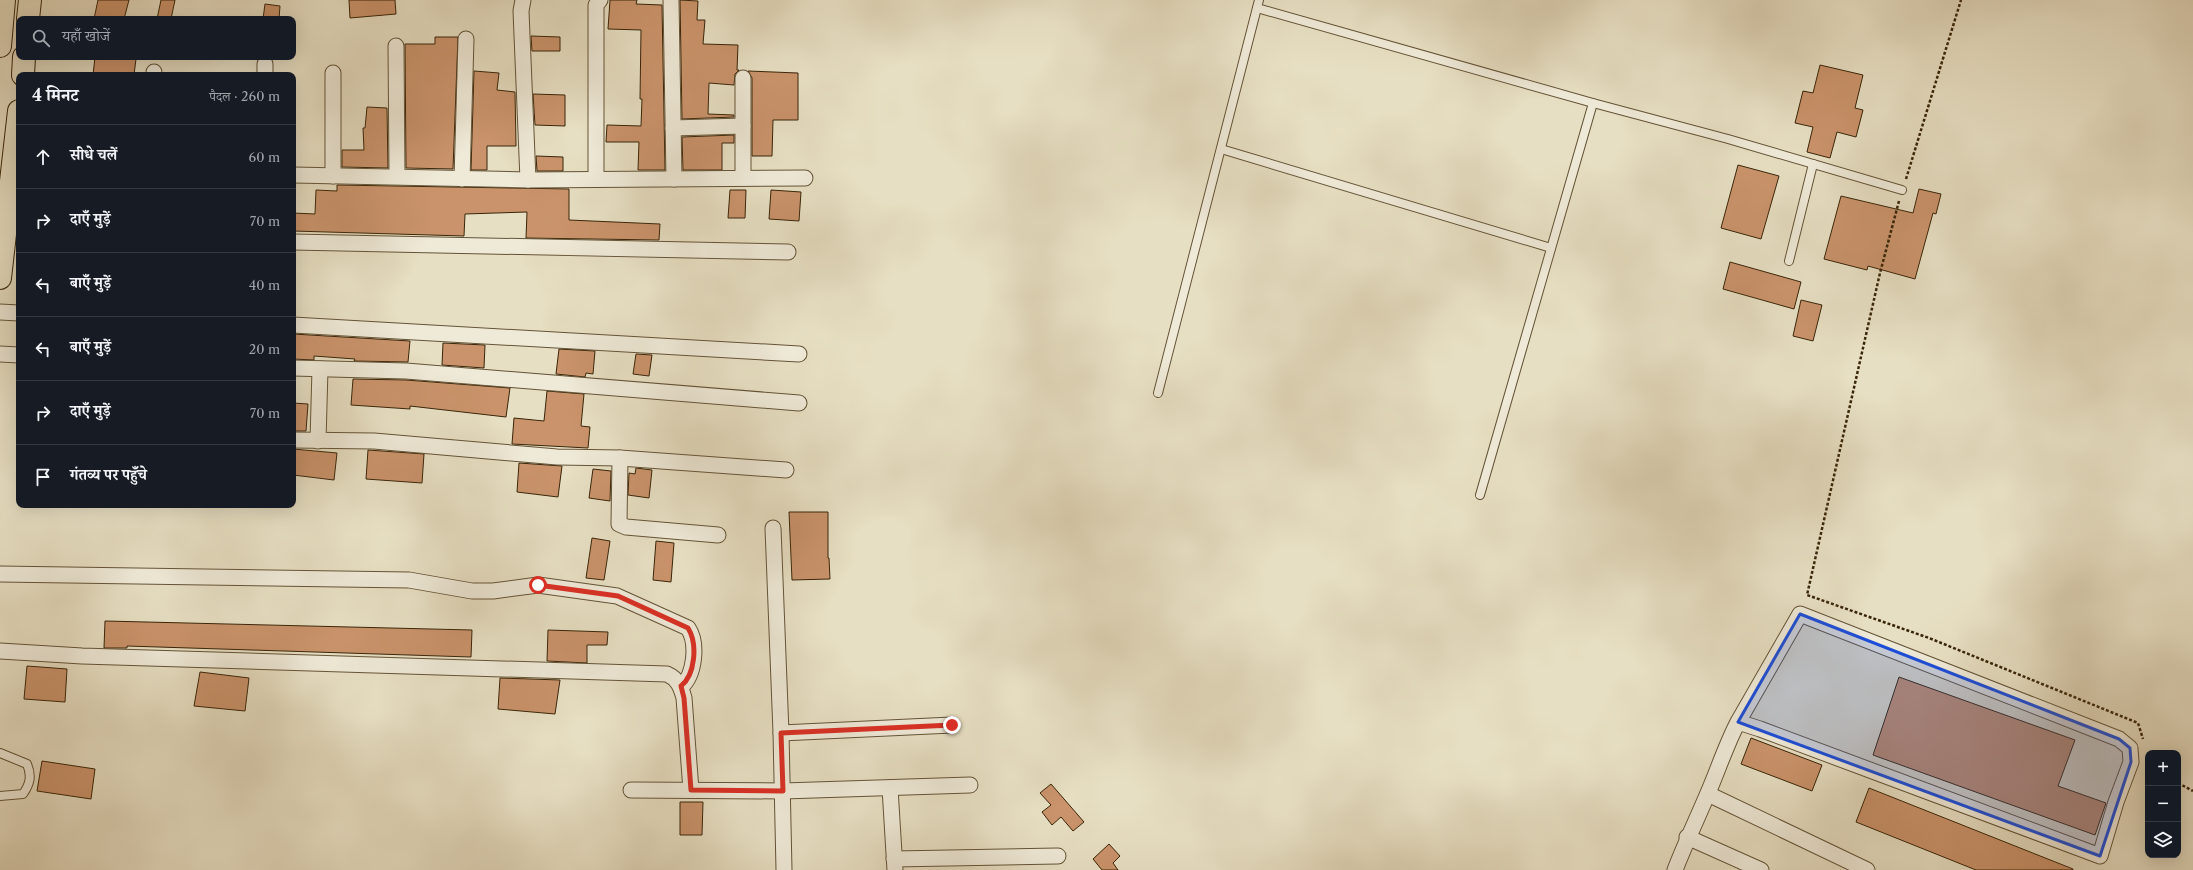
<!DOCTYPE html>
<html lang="hi">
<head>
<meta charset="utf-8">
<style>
  body { margin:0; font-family:"Libre Caslon Text","Noto Serif Devanagari",serif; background:#20242c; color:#f1f3f6 }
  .controls { position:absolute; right:12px; bottom:12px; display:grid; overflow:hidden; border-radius:8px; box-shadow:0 4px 16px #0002 }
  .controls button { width:36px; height:36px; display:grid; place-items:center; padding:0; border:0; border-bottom:1px solid #363941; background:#171b24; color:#f1f3f6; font:20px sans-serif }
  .stop { position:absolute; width:12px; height:12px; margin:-9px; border:3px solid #d93025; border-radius:50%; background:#fff }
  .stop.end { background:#d93025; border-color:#fff; box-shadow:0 1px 4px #0008 }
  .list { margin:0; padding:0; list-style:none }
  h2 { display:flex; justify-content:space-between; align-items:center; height:52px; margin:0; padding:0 16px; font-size:17px }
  h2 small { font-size:13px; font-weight:400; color:#9ea1a6 }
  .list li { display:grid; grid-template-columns:26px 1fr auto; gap:12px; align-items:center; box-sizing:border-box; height:64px; padding:0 16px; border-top:1px solid #363941 }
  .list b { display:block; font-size:15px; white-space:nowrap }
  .list em { font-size:13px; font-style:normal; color:#9ea1a6 }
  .icon { flex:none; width:22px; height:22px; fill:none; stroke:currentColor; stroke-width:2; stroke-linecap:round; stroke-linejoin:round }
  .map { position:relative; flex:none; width:2193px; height:870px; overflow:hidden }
  .search { position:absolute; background:#171b24; box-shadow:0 4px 16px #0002; left:16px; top:16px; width:280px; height:44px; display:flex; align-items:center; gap:10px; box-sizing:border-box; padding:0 14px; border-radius:8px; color:#9ea1a6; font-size:15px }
  .panel { position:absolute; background:#171b24; box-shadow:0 4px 16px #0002; left:16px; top:72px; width:280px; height:436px; border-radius:8px }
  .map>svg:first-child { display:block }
  .building { fill:#ca936b; stroke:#382508 }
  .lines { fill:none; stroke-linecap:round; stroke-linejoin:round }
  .service-casing { stroke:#645437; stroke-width:10 }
  .minor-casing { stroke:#645437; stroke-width:17 }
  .primary-casing { stroke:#382508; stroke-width:24 }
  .path { stroke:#382508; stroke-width:2.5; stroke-dasharray:3 2; stroke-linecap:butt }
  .service { stroke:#efead8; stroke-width:8 }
  .minor { stroke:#efead8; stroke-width:15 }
  .primary { stroke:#e7dfc3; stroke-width:22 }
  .route { stroke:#d93025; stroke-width:5 }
  .marked { fill:#1d4ed8; fill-opacity:0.2; stroke:#1d4ed8; stroke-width:3; stroke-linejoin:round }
</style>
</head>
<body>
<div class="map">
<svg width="2193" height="870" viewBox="0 0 2193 870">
  <rect width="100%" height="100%" fill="#e7dfc3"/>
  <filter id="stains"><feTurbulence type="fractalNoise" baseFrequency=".005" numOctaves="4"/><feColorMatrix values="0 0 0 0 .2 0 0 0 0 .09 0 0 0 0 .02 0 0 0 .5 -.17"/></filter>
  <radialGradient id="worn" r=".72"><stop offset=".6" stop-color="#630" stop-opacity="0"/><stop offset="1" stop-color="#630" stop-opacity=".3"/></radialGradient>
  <g class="building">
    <polygon points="98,0 129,0 124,19 94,19"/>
    <polygon points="161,0 175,0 171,19 157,19"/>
    <polygon points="349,0 395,0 396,14 350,18"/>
    <polygon points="610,0 637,0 636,4 662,5 665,170 638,170 639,142 606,142 607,125 641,126 642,99 640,99 641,30 608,29"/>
    <polygon points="680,0 698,1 697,20 705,20 703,44 738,45 737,70 739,70 735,74 734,85 709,83 708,114 734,115 734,117 682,119"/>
    <polygon points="265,4 280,6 279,19 263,19"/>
    <polygon points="531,36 560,37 560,51 532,51"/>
    <polygon points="435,37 458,37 453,169 406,168 405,44 435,44"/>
    <polygon points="95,57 136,59 134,75 93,75"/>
    <polygon points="1820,65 1863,75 1855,108 1863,110 1856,137 1837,132 1830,158 1807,152 1813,127 1795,123 1803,91 1813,93"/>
    <polygon points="474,71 499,73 497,90 515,92 516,146 487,146 487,170 471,170"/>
    <polygon points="748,71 798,73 798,120 773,120 772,156 752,156 752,78"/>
    <polygon points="533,94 565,95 565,126 535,125"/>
    <polygon points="367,107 387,108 388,168 342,167 342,150 364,150 363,128 365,128"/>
    <polygon points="734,135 734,143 722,143 722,170 683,170 682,137"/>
    <polygon points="536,156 563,157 563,171 537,171"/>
    <polygon points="1738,165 1779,176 1761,239 1721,228"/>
    <polygon points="337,185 569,189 569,220 660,224 659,240 526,238 527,212 465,214 464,236 293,231 293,213 315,214 316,190 337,191"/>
    <polygon points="1919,189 1941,194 1936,214 1933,213 1915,279 1868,266 1867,270 1824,259 1841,196 1913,213"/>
    <polygon points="730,190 746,190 745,218 728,218"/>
    <polygon points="771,190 801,192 799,221 769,219"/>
    <polygon points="1730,262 1801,282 1794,309 1723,289"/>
    <polygon points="1801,300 1822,305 1813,341 1793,336"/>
    <polygon points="293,334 410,341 408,362 354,361 355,359 314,356 314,360 293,359"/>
    <polygon points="443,343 485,345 484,368 442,365"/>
    <polygon points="559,349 595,351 593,374 586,373 585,377 556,374"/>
    <polygon points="636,354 652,355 649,376 633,374"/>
    <polygon points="353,379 406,380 510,388 506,417 410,406 410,409 351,405"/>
    <polygon points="547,391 584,394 581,426 590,427 588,448 512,444 514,418 544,421"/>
    <polygon points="293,403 308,404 306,431 293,431"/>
    <polygon points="293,449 337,453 334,480 293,475"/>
    <polygon points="368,450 424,454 422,483 366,479"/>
    <polygon points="519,463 562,466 558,497 517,492"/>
    <polygon points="636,468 652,470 649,498 628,495 629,473 635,474"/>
    <polygon points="593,469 611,471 610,501 589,498"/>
    <polygon points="789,512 828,512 828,558 829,558 830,579 792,580"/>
    <polygon points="592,538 610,541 604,580 586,578"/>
    <polygon points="656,541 674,543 671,582 653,580"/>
    <polygon points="105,621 472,630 471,657 127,646 127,648 104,648"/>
    <polygon points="548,630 608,632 607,645 587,645 587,663 547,661"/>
    <polygon points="27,666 67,669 65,702 24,699"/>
    <polygon points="200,672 249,678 245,711 194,706"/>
    <polygon points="1899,677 2075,740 2058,786 2106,803 2095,835 1873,755"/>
    <polygon points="500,678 560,680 555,714 498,709"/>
    <polygon points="1751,738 1822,765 1812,791 1741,764"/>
    <polygon points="42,761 95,769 91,799 37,791"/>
    <polygon points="1051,784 1084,822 1073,831 1061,817 1052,825 1042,812 1051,805 1040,793"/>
    <polygon points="1869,788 2073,869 2073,870 1976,870 1856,822"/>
    <polygon points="680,802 703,802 702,835 680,835"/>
    <polygon points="1109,844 1120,856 1113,863 1118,870 1102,870 1093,859"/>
  </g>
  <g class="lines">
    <defs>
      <g id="service">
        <polyline points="1257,8 1593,103 1728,139 1902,190"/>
        <polyline points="1221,149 1551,248"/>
        <polyline points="1789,261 1813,164"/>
        <polyline points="1158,393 1259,0"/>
        <polyline points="1480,495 1593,103"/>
        <path d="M0,753L27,764C32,776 30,784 23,794L0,796"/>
      </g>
      <g id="minor">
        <polyline points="523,0 521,11 528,180"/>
        <polyline points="671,0 674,179"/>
        <polyline points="396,46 397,176"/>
        <polyline points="154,72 154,75"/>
        <polyline points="265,75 265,64"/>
        <polyline points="673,128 743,126"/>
        <polyline points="293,175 528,180 805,178"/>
        <polyline points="333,176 333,73"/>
        <polyline points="743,178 743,78"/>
        <polyline points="462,179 466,39"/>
        <polyline points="596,179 596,5 600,0"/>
        <polyline points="293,242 788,252"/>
        <polyline points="0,312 19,313"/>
        <polyline points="293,325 799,354"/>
        <polyline points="0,354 19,355"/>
        <polyline points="293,368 406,371 799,403"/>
        <polyline points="293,440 374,441 557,457 620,458 786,470"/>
        <polyline points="318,441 320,369"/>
        <polyline points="620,458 619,524 626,527 718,535"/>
        <polyline points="773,528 781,733 784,870"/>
        <path d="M0,574L409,580L472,591H493L538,585L617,596L688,628C698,643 695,675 681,687"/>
        <path d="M0,651L82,656L667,674C678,679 681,687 684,698L691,790"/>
        <polyline points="781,733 952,725"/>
        <polyline points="890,788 895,870"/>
        <polyline points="631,790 783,791 970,785"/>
        <polyline points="1708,794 1867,870"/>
        <polyline points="1687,837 1761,870"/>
        <polyline points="894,859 1058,856"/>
        <path d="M1675,870C1685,844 1697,819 1708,793C1718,770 1726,745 1738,722L1800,614L2119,739L2130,748L2131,762L2116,802L2100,856L1760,729L1738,722"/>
      </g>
      <g id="primary">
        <polyline points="28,19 30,0"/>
        <polyline points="0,46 4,0"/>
        <polyline points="23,75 24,57"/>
        <polyline points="0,278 19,111"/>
      </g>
    </defs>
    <use href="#service" class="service-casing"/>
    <use href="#minor" class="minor-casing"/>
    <use href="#primary" class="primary-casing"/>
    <g class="path">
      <polyline points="1906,179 1961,0"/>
      <polyline points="1899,201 1880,273 1807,595 1929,638 2138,723 2143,739"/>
      <polyline points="2178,783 2193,791"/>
    </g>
    <use href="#service" class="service"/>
    <use href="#minor" class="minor"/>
    <use href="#primary" class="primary"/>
  </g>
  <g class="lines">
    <path class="route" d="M538,585L618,596L688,628C698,644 695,675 681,686L684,698L691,790L783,791L781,733L952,725"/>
  </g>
  <path class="marked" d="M1800,614L2119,739L2130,748L2131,762L2100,856L1738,722Z"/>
  <rect width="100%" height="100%" filter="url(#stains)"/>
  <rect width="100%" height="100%" fill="url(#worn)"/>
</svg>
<div class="controls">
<button>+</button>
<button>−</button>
<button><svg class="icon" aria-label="layers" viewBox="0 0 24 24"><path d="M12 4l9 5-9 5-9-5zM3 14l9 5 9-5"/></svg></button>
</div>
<div class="stop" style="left:538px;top:585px"></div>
<div class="stop end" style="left:952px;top:725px"></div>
<div class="search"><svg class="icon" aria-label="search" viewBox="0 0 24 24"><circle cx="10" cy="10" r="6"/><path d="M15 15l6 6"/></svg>यहाँ खोजें</div>
<section class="panel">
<h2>4 मिनट<small>पैदल · 260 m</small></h2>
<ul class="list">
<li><svg class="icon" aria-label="ahead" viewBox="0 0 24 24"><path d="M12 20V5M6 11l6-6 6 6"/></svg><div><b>सीधे चलें</b></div><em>60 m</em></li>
<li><svg class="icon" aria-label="right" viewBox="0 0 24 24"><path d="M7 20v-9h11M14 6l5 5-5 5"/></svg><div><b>दाएँ मुड़ें</b></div><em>70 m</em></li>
<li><svg class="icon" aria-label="left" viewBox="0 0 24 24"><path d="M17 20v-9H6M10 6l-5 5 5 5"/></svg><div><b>बाएँ मुड़ें</b></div><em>40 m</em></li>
<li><svg class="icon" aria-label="left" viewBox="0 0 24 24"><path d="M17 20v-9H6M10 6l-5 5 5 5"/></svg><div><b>बाएँ मुड़ें</b></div><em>20 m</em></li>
<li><svg class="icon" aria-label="right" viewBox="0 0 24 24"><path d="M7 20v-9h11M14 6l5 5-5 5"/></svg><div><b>दाएँ मुड़ें</b></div><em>70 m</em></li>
<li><svg class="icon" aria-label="arrive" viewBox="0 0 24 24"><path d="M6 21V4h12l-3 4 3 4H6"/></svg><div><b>गंतव्य पर पहुँचे</b></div></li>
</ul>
</section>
</div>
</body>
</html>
